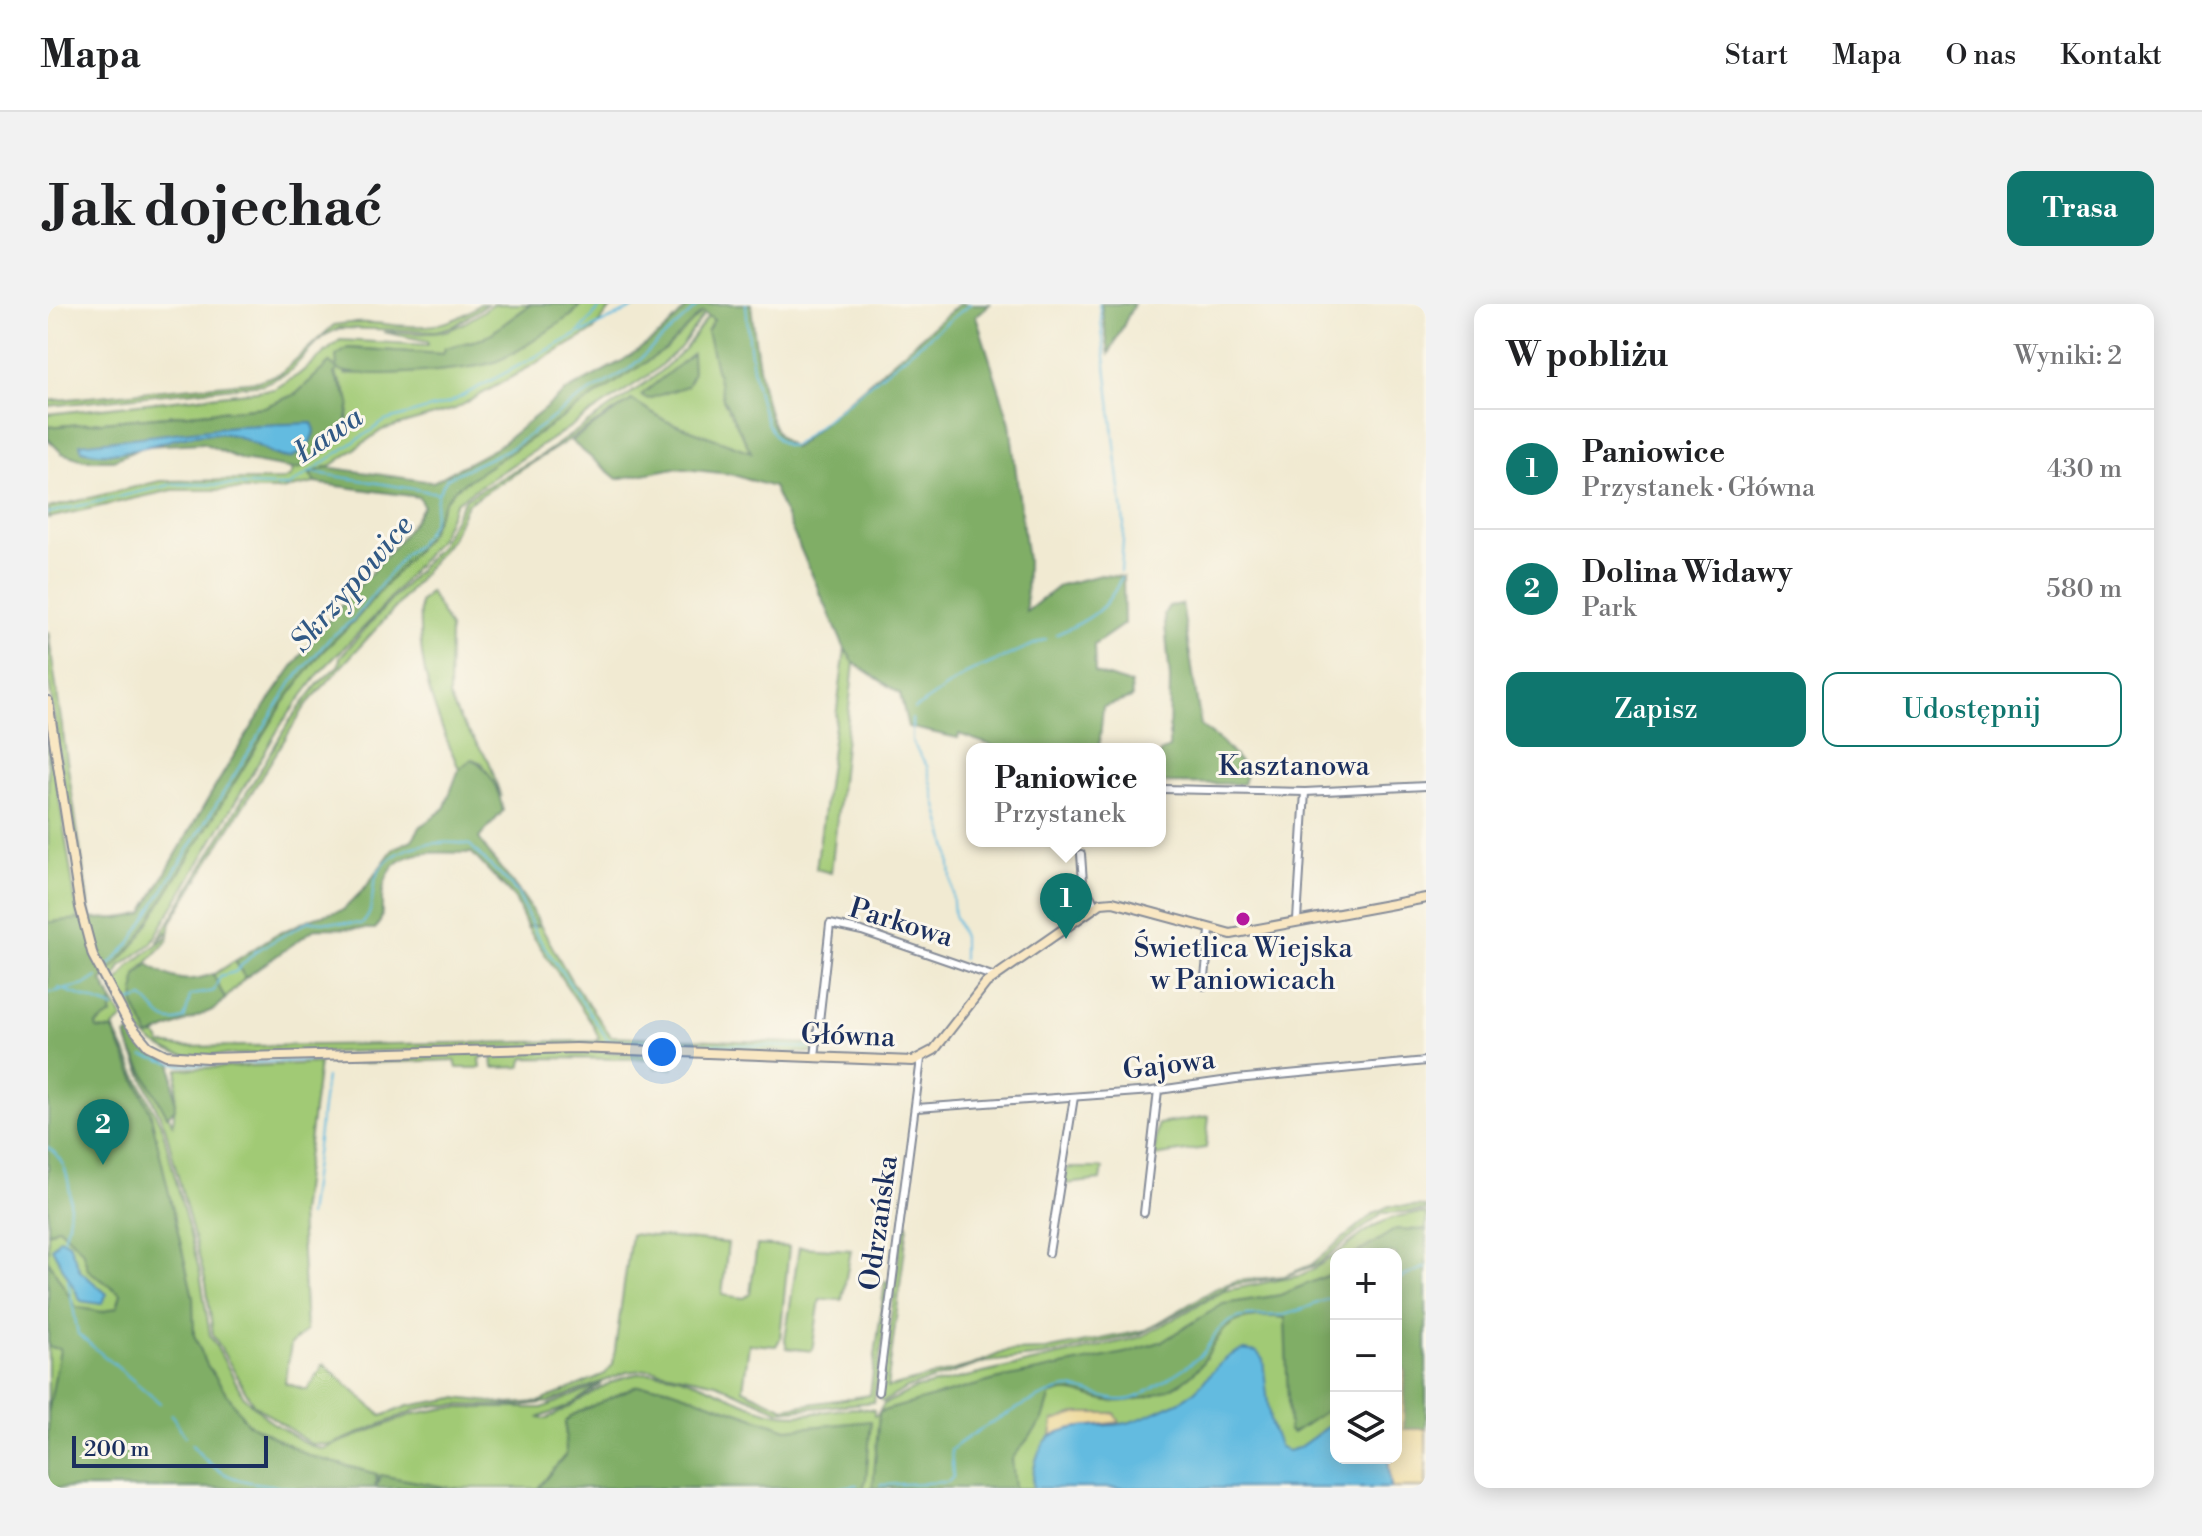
<!DOCTYPE html>
<html lang="pl">
<head>
<meta charset="utf-8">
<style>
  body { margin:0; font-family:"Libre Bodoni",serif; background:#f2f2f2; color:#202124 }
  .controls { position:absolute; right:24px; bottom:24px; display:grid; overflow:hidden; border-radius:16px; box-shadow:0 4px 20px #0003 }
  .controls button { width:72px; height:72px; display:grid; place-items:center; padding:0; border:0; border-bottom:2px solid #e0e0e0; background:#fff; color:#202124; font:40px sans-serif }
  .scale { position:absolute; left:24px; bottom:20px; width:196px; box-sizing:border-box; padding-left:8px; border:4px solid #1b2f5e; border-top:0; font-size:22px; line-height:28px; white-space:nowrap; color:#1b2f5e; -webkit-text-stroke:6px #fbf7ec; paint-order:stroke }
  .you { position:absolute; left:614px; top:748px; width:28px; height:28px; margin:-20px; border:6px solid #fff; border-radius:50%; background:#1a73e8; box-shadow:0 0 0 12px #1a73e833 }
  .badge { display:grid; place-items:center; width:52px; height:52px; border-radius:50%; background:#0f766e; color:#fff; font-size:26px; font-weight:700 }
  .pin { position:absolute; translate:-50% -66px; filter:drop-shadow(0 2px 4px #0008) }
  .pin::after { content:''; position:absolute; top:42px; width:28px; height:24px; background:inherit; clip-path:polygon(0 0,100% 0,50% 100%) }
  .popup { position:absolute; left:918px; top:439px; width:200px; height:104px; box-sizing:border-box; display:grid; place-content:center; border-radius:16px; background:#fff; filter:drop-shadow(0 2px 6px #0005); font-size:26px; white-space:nowrap; color:#757577 }
  .popup b { font-size:30px; color:#202124 }
  .popup::after { content:''; position:absolute; left:50%; top:100%; margin-left:-16px; border:16px solid transparent; border-top-color:#fff }
  .list { margin:0; padding:0; list-style:none }
  h2 { display:flex; justify-content:space-between; align-items:center; height:104px; margin:0; padding:0 32px; font-size:34px }
  h2 small { font-size:26px; font-weight:400; color:#757577 }
  .list li { display:grid; grid-template-columns:52px 1fr auto; gap:24px; align-items:center; box-sizing:border-box; height:120px; padding:0 32px; border-top:2px solid #e0e0e0 }
  .list b { display:block; font-size:30px; white-space:nowrap }
  .list p { margin:0; font-size:26px; white-space:nowrap; color:#757577 }
  .list em { font-size:26px; font-style:normal; color:#757577 }
  .actions { display:flex; gap:16px; padding:24px 32px }
  .actions a { flex:1; padding:18px 0; border:2px solid #0f766e; border-radius:16px; text-align:center; font-size:28px; color:#0f766e }
  .actions .main { background:#0f766e; color:#fff }
  .icon { flex:none; width:44px; height:44px; fill:none; stroke:currentColor; stroke-width:2; stroke-linecap:round; stroke-linejoin:round }
  .map { position:relative; flex:none; width:1378px; height:1184px; overflow:hidden; border-radius:16px }
  header { display:flex; align-items:center; gap:48px; box-sizing:border-box; height:112px; padding:0 40px; background:#fff; border-bottom:2px solid #e0e0e0 }
  header strong { font-size:38px }
  nav { display:flex; gap:44px; margin-inline-start:auto; font-size:28px }
  .intro { display:flex; align-items:center; justify-content:space-between; box-sizing:border-box; height:192px; padding:0 48px }
  h1 { margin:0; font-size:56px }
  .button { padding:20px 36px; border-radius:16px; background:#0f766e; color:#fff; font-size:28px; font-weight:700 }
  main { display:flex; gap:48px; padding:0 48px }
  aside { flex:1; background:#fff; border-radius:16px; box-shadow:0 4px 20px #0003 }
  .map>svg:first-child { display:block }
  .green { fill:#a1ca75; stroke:#5e7c6a; stroke-width:2; fill-rule:evenodd }
  .forest { fill:#80ae66; stroke:#4e6e62; stroke-width:2 }
  .sand { fill:#eeda9e; stroke:#84847e; stroke-width:2 }
  .water { fill:#63bbe0; stroke:#3f759f; stroke-width:2 }
  .lines { fill:none; stroke-linecap:round; stroke-linejoin:round }
  .stream { stroke:#63bbe0; stroke-width:2 }
  .street-casing { stroke:#868c98; stroke-width:10 }
  .secondary-casing { stroke:#868c98; stroke-width:12 }
  .street { stroke:#fff; stroke-width:6 }
  .secondary { stroke:#f9e7c3; stroke-width:8 }
  .poi-dot { fill:#b5179e; stroke:#fbf7ec; stroke-width:3 }
  .labels { text-anchor:middle; dominant-baseline:central; stroke-width:6; stroke-linejoin:round; paint-order:stroke }
  .street-label { font-size:28px; fill:#1b2f5e; stroke:#fbf7ec }
  .poi-label { font-size:28px; fill:#1b2f5e; stroke:#fbf7ec }
  .water-label { font-size:30px; font-style:italic; fill:#315985; stroke:#fbf7ec }
</style>
</head>
<body>
<header>
<strong>Mapa</strong>
<nav><a>Start</a><a>Mapa</a><a>O nas</a><a>Kontakt</a></nav>
</header>
<div class="intro"><h1>Jak dojechać</h1><a class="button">Trasa</a></div>
<main>
<div class="map">
<svg width="1378" height="1184" viewBox="0 0 1378 1184">
  <rect width="100%" height="100%" fill="#fbf7ec"/>
  <filter id="ink" filterUnits="userSpaceOnUse"><feTurbulence type="fractalNoise" baseFrequency=".0125" numOctaves="2"/><feDisplacementMap in="SourceGraphic" scale="16" xChannelSelector="R" yChannelSelector="G"/><feConvolveMatrix kernelMatrix="1 2 1 2 8 2 1 2 1" color-interpolation-filters="sRGB"/></filter>
  <filter id="wash" filterUnits="userSpaceOnUse"><feTurbulence type="fractalNoise" baseFrequency=".006" numOctaves="4" result="noise"/><feDisplacementMap in="SourceGraphic" scale="32" xChannelSelector="R" yChannelSelector="G"/><feGaussianBlur stdDeviation="1.8" result="paint"/><feColorMatrix in="noise" values="0 0 0 0 0 0 0 0 0 0 0 0 0 0 0 0 0 1.4 0 .05"/><feComposite in="paint" operator="in"/></filter>
  <g filter="url(#wash)">
    <rect width="100%" height="100%" fill="#f1ead2"/>
    <g class="green">
      <path d="M432,0H439L406,22L388,27L292,24L275,32L240,69L215,80L0,102V97L210,77L233,69L286,21C343,11 380,41 432,0Z"/>
      <path d="M445,0H483L437,34L397,44L395,50L300,44L297,70L374,67L447,58L524,11L533,0H566L545,27L407,105L334,126L284,161L263,170L267,179L233,186H125L0,214V204L112,177L235,176L243,172L245,165C269,160 305,125 301,98C300,86 286,72 282,59L248,90L216,103L0,123V110L226,85L250,71L292,36L380,41V37L335,28C391,29 396,36 445,0Z"/>
      <path d="M654,8L657,9L632,44L604,69L408,198L392,234L328,311L273,367L234,419L103,640L73,662L66,676L70,678L81,662L121,631L119,628L109,638L241,418L270,380L291,361L292,353L391,243L417,195L494,151L606,73L636,46L661,11L666,16L675,95L704,149L618,117L584,96L419,200L403,235L349,302L258,401L123,618L120,636L88,671L101,733L108,731L113,740L133,743L548,737L551,734L545,721L479,623L492,621L523,676L563,732L766,740L765,749L549,741L137,752C89,741 81,712 58,672L90,636L234,401L273,349L309,314L380,232L395,200L407,185L617,45Z"/>
      <path d="M382,288L402,324L401,393L412,416L441,457L453,493L434,459L424,455L411,465C385,403 369,366 372,298Z"/>
      <polygon points="0,328 42,612 36,613 33,593 0,372"/>
      <polygon points="797,345 806,359 783,569 768,565"/>
      <path d="M0,422L35,645L75,715L65,723L114,823L152,969L162,1031L196,1093L222,1117L261,1141L275,1145L365,1110L399,1104H494L553,1080L519,1103L490,1114L498,1115C526,1103 550,1081 580,1072C634,1057 679,1099 727,1109C760,1116 793,1099 826,1106V1112L874,1097L831,1108L836,1100L866,1085L1093,1033L1176,987L1255,971L1288,951V968L1284,972L1288,969V1154H1348V926L1308,950H1289C1318,926 1339,908 1378,910V1184H0ZM85,769L102,807L145,1000Z"/>
      <polygon points="187,657 197,674 177,695 165,671"/>
      <polygon points="81,741 125,820 130,765 271,759 252,910 258,1027 243,1040 237,1079 259,1086 276,1060 334,1112 360,1102 407,1094 461,1100 491,1098 557,1070 565,1060 583,930 680,939 674,991 696,994 702,990 709,941 741,943 732,1035 728,1042 701,1040 695,1085 736,1104 822,1091 837,977 842,979 826,1098 732,1107 668,1079 602,1065 579,1068 501,1098 471,1102 391,1101 370,1105 283,1141 263,1140 205,1100 165,1031 158,979 117,823"/>
      <polygon points="529,746 626,752 625,765 607,764 606,755 476,754 473,763 445,764 444,750"/>
      <polygon points="435,749 438,751 432,755 433,764 409,764 407,756 281,760 282,753"/>
      <polygon points="1161,812 1158,844 1106,852 1110,820"/>
      <polygon points="1019,864 1055,864 1053,876 1017,880"/>
      <polygon points="1341,902 1378,903 1378,907 1334,909 1270,960 1235,973 1183,981 1092,1030 995,1052 938,1058 859,1084 835,1098 832,1095 855,920 860,920 839,1084 925,1061 958,1047 998,1046 1098,1026 1167,985 1188,977 1236,972 1263,961 1326,909"/>
      <polygon points="751,943 803,946 794,996 772,995 764,1047 739,1044 737,1036"/>
    </g>
    <g class="forest">
      <path d="M483,0H533L524,11C499,26 471,50 444,59C422,66 305,76 290,65L286,70L302,97L298,123L253,164L245,165L194,156L155,139L97,142L66,156H36L14,149L0,135V123L216,103L248,90L281,59L289,64L288,52L300,44L395,50L397,44L437,34Z"/>
      <path d="M642,0H703C706,29 714,110 731,132C735,137 742,141 746,144L911,0H942L928,12L962,119L979,257L978,308L1012,281L1053,271L1075,273L1076,320L1046,341L1047,369L1083,380L1084,394L1055,403L1051,445H954L911,430L910,434L860,423L852,390L806,359L797,345L725,183L682,170L627,164L569,175L523,137L584,96L618,117L703,148L675,95L659,27L666,16L654,8L618,45L407,185L395,200L380,232L309,314L273,349L234,401L90,636L54,677L64,697L63,711L48,721L49,725L65,726L102,807L145,993L146,1031L159,1061L199,1119L262,1152L329,1170L327,1184H0V1109L12,1045L0,1043V956L28,1003L54,1008L69,1003L73,990L40,966L34,946L11,923L0,929V619C28,612 76,618 95,609C148,515 201,419 266,334C300,289 347,250 375,202L371,193L267,179L262,170L278,163L385,178L448,144L520,86L574,57L613,30Z"/>
      <polygon points="1053,0 1086,0 1061,50"/>
      <polygon points="644,50 645,70 639,82 600,95 593,91"/>
      <polygon points="1134,300 1153,422 1174,438 1199,466 1195,480 1112,479 1112,448 1121,444 1122,374 1116,310 1121,302"/>
      <path d="M424,455C441,462 452,489 455,507L431,534C449,565 476,587 492,621L479,623L467,595L424,549C382,549 337,540 334,596C334,608 335,617 327,625L268,624L197,674L187,657L227,631L267,613L295,606L317,584L346,544L364,536L373,522L396,505L411,465Z"/>
      <path d="M100,660C124,676 138,680 165,670L177,695L167,705L101,733L86,701L88,671Z"/>
      <polygon points="82,729 96,744 124,759 127,805 119,812 81,741 78,732"/>
      <polygon points="1348,925 1378,926 1378,1125 1356,1125 1354,1064 1348,1062 1348,950 1308,950"/>
      <path d="M1288,968V1100L1245,1129L1241,1127L1237,1014C1151,1004 1181,1054 1127,1082C1109,1092 1076,1101 1056,1096C1035,1091 1025,1084 1003,1090L995,1116L964,1155L967,1184H825L831,1108L947,1076L1081,1048L1115,1037L1175,1000L1232,991Z"/>
      <polygon points="588,1082 614,1082 739,1125 823,1117 818,1176 815,1184 490,1184 518,1150 517,1118 522,1112"/>
      <polygon points="332,1171 403,1184 328,1184"/>
    </g>
    <g class="sand">
      <polygon points="1348,1062 1357,1066 1356,1125 1378,1125 1378,1184 1343,1184 1340,1154 1348,1154"/>
      <polygon points="1031,1109 1066,1109 1071,1118 1021,1125 1003,1132 1005,1117"/>
    </g>
    <g class="water">
      <path d="M264,119L267,126L260,143L243,154C220,153 203,133 180,130C132,123 80,160 34,146L32,140L187,122Z"/>
      <polygon points="12,934 21,939 32,967 59,990 53,1000 33,997 4,944"/>
      <path d="M1196,1046L1209,1048L1215,1056L1222,1117L1231,1142L1240,1147L1250,1144L1288,1117V1154H1340L1343,1184H985C984,1169 988,1143 1002,1133C1024,1118 1056,1124 1079,1119C1096,1115 1114,1104 1130,1098C1157,1086 1168,1052 1196,1046Z"/>
    </g>
    <g class="lines">
      <g class="stream">
        <path d="M698,0C700,28 708,145 745,142L922,0"/>
        <polyline points="1051,0 1076,220 1073,268"/>
        <polyline points="534,29 594,0"/>
        <polyline points="263,168 390,189"/>
        <polyline points="0,209 126,180 241,182 337,117 401,99 530,30 555,0"/>
        <path d="M1009,330C1039,317 1060,306 1073,274"/>
        <polyline points="867,405 918,370 998,335"/>
        <polyline points="864,415 864,438 879,462 901,549 906,611 915,633 915,655"/>
        <polyline points="58,665 83,638 244,378 283,333 306,315 357,250 370,240 384,220 390,189 399,174 463,144 529,96 581,65 652,0"/>
        <polyline points="11,684 66,704"/>
        <polyline points="0,689 37,681 49,673"/>
        <path d="M81,698L95,694C109,703 112,724 136,715C148,682 131,695 166,687L172,672L187,668L208,647L261,617L314,620C326,608 323,596 326,580C335,541 389,534 422,541L469,588L488,630L560,736L764,744"/>
        <polyline points="95,752 134,761 270,756"/>
        <polyline points="283,756 358,754"/>
        <path d="M0,843C27,863 25,906 16,935"/>
        <polyline points="260,912 278,773"/>
        <polyline points="20,976 30,1030 112,1099"/>
        <polyline points="1348,976 1378,963"/>
        <polyline points="123,1110 137,1132"/>
        <path d="M143,1140C176,1181 197,1177 246,1184"/>
        <path d="M833,1181L900,1178L905,1173L903,1146C920,1131 1001,1083 1022,1084C1047,1086 1067,1105 1093,1091C1107,1083 1144,1060 1154,1050C1162,1041 1166,1028 1176,1021C1196,1007 1213,1013 1235,1011C1253,1008 1270,997 1288,993"/>
        <polyline points="790,1184 809,1181"/>
      </g>
    </g>
  </g>
  <g filter="url(#ink)">
    <g class="lines">
      <defs>
        <g id="street">
          <polyline points="1114,485 1257,488 1378,482"/>
          <polyline points="1033,550 1035,578 1047,601"/>
          <polyline points="1249,616 1257,488"/>
          <polyline points="1156,682 1162,627"/>
          <polyline points="767,753 782,620 814,627 947,673"/>
          <polyline points="869,804 1104,787 1188,775 1378,757"/>
          <polyline points="1096,909 1110,786"/>
          <polyline points="1001,949 1026,793"/>
          <polyline points="830,1088 873,755"/>
        </g>
        <polyline id="secondary" points="0,397 32,603 45,652 80,718 100,742 118,751 159,754 528,744 865,757 886,746 938,679 1053,599 1065,598 1183,630 1378,594"/>
      </defs>
      <use href="#street" class="street-casing"/>
      <use href="#secondary" class="secondary-casing"/>
      <use href="#street" class="street"/>
      <use href="#secondary" class="secondary"/>
    </g>
  </g>
  <circle class="poi-dot" cx="1195" cy="615" r="8"/>
  <g class="labels">
    <g class="street-label">
      <text x="1246" y="462">Kasztanowa</text>
      <text transform="translate(853 619) rotate(17)">Parkowa</text>
      <text transform="translate(800 732) rotate(2)">Główna</text>
      <text transform="translate(1121 761) rotate(-7)">Gajowa</text>
      <text transform="translate(831 919) rotate(-82)">Odrzańska</text>
    </g>
    <g class="poi-label">
      <text x="1195" y="644">Świetlica Wiejska<tspan x="1195" dy="32">w Paniowicach</tspan></text>
    </g>
    <g class="water-label">
      <text transform="translate(281 131) rotate(-34)">Ława</text>
      <text transform="translate(304 280) rotate(-49)">Skrzypowice</text>
    </g>
  </g>
</svg>
<div class="controls">
<button>+</button>
<button>−</button>
<button><svg class="icon" aria-label="layers" viewBox="0 0 24 24"><path d="M12 4l9 5-9 5-9-5zM3 14l9 5 9-5"/></svg></button>
</div>
<div class="scale">200 m</div>
<div class="you"></div>
<div class="pin badge" style="left:1018px;top:635px">1</div>
<div class="popup"><b>Paniowice</b>Przystanek</div>
<div class="pin badge" style="left:55px;top:861px">2</div>
</div>
<aside>
<h2>W pobliżu<small>Wyniki: 2</small></h2>
<ul class="list">
<li><span class="badge">1</span><div><b>Paniowice</b><p>Przystanek · Główna</p></div><em>430 m</em></li>
<li><span class="badge">2</span><div><b>Dolina Widawy</b><p>Park</p></div><em>580 m</em></li>
</ul>
<div class="actions"><a class="main">Zapisz</a><a>Udostępnij</a></div>
</aside>
</main>
</body>
</html>
